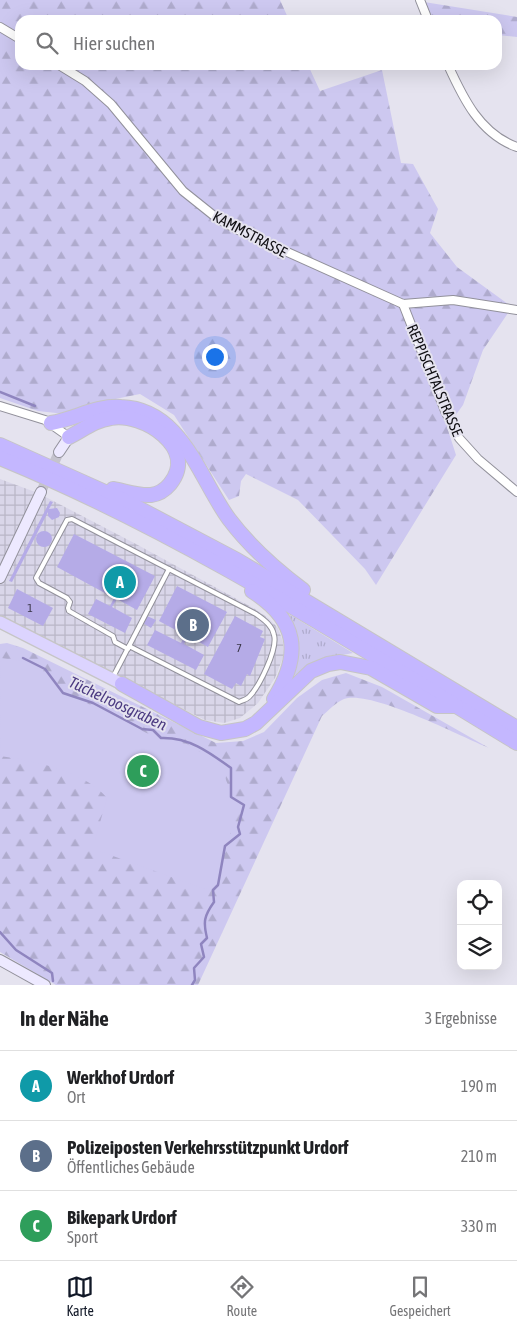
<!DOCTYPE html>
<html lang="de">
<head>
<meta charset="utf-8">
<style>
  body { margin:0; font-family:"Asap Condensed",sans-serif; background:#f2f2f2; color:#202124 }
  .controls { position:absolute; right:15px; bottom:15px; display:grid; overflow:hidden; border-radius:10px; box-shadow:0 5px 20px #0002 }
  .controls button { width:45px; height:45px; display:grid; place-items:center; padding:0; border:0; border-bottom:1px solid #e0e0e0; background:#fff; color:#202124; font:25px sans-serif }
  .you { position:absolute; left:214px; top:356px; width:18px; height:18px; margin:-12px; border:4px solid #fff; border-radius:50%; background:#1a73e8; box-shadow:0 0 0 8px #1a73e833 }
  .badge { display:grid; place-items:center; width:32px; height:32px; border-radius:50%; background:#111827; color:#fff; font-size:16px; font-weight:700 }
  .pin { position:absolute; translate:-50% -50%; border:2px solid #fff; box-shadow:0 1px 5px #0006 }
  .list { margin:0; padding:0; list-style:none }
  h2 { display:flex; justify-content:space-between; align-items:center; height:65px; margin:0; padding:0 20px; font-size:21px }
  h2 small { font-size:16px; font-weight:400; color:#757577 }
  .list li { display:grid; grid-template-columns:32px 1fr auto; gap:15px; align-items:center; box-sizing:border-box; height:70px; padding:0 20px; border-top:1px solid #e0e0e0 }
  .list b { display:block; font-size:19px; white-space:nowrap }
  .list p { margin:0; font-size:16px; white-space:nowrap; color:#757577 }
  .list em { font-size:16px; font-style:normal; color:#757577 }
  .icon { flex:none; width:28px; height:28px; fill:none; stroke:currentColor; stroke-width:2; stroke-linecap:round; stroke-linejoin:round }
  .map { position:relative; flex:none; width:517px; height:985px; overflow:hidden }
  .search { position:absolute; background:#fff; box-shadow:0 5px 20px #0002; left:15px; right:15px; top:15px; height:55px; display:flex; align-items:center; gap:12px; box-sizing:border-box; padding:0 18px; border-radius:15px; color:#757577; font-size:19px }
  .sheet { height:275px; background:#fff }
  nav { display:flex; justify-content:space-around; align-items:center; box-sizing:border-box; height:70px; border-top:1px solid #e0e0e0; background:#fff; font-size:14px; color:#757577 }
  nav a { display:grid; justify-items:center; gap:2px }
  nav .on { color:#111827 }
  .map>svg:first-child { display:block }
  .industrial { fill:url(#industrial-grid) }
  .grass { fill:url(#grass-tufts) }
  .forest { fill:url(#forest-firs) }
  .garden { fill:#cdc8f0 }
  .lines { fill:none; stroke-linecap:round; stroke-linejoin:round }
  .stream { stroke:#8f85bf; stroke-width:2.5 }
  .building { fill:#b5abe7 }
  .secondary-tunnel { stroke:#c5c3ce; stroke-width:10; stroke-dasharray:10 5; stroke-linecap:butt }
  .service-casing { stroke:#92919b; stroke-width:6 }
  .minor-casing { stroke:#92919b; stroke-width:10 }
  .secondary-casing { stroke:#92919b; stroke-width:12 }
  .primary-casing { stroke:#c6c5c6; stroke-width:14 }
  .motorway-casing { stroke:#c6c5c6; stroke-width:16 }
  .service { stroke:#fff; stroke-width:4 }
  .minor { stroke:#fff; stroke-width:8 }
  .secondary { stroke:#ede9ff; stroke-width:10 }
  .primary { stroke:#dcd4ff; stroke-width:11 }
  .motorway { stroke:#c4b7ff; stroke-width:14 }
  .labels { text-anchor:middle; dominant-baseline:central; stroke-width:4; stroke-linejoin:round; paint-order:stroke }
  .number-label { font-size:12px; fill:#393648 }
  .street-label { font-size:15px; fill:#100f13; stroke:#e5e3ef }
  .water-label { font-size:16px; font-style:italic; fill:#4b3a81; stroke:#e5e3ef }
</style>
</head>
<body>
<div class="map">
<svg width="517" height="985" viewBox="0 0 517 985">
  <defs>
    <pattern id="industrial-grid" width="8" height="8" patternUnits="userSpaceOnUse" patternTransform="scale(1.25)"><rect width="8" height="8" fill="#d9d6e9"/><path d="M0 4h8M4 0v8" fill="none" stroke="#b9b6c7"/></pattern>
    <pattern id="grass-tufts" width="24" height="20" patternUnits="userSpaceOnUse" patternTransform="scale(1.25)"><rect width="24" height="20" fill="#cdc8f0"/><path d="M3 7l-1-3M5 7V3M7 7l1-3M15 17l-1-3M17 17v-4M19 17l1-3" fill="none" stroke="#afabcd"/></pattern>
    <pattern id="forest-firs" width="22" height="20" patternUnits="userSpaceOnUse" patternTransform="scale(1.25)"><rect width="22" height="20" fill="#cdc8f0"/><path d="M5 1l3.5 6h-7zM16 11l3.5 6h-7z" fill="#afabcd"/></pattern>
  </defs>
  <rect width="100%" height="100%" fill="#e5e3ef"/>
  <polygon class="industrial" points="0,479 38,493 136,544 255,609 268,618 278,628 283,642 284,655 275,678 258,703 240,718 224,723 205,720 0,618"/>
  <path class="grass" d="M289,614L353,653C328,657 310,665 289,679C302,651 299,643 289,614Z"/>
  <g class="forest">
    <polygon points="0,0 280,0 289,20 20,20 20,65 308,65 320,91 382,70 401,163 413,164 438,209 430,233 457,267 512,307 483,350 463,405 447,427 456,455 376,585 365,569 298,500 246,474 241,481 239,496 229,500 174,415 140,394 100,402 65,414 38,411 0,398"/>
    <polygon points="424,2 517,17 517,37 497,35 497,20 432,20"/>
    <path d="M7,643L23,648L216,743L243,741L264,732L297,698L322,680L346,673L382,687L489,748C459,736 372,690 344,699C336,702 328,711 322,716L198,985H56L0,952V644Z"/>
  </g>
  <path class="garden" d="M1,658L20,661L44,672L63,696L95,706L156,738L187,744L224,767L226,780L238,809L214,885L205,889L99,851L95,840L107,798C85,771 34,761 0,756Z"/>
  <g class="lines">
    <g class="stream">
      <polyline points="0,392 35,406"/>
      <path d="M23,658L45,669L63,693L93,703L142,729L153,730L161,738C189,737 209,752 231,768V797L244,805L238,827L240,834L225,846L218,885L213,890L214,902C204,916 203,922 207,938L201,944L204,957L194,968L195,980L192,985"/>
      <polyline points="0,932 16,950 52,973 53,981"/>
    </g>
  </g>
  <g class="building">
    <polygon points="50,501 53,502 49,509 57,508 60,513 59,517 52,520 48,516 48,512 12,582 9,581"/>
    <circle cx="44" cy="539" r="8"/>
    <polygon points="74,534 155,576 137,610 117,599 112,607 132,618 125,633 88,614 96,599 110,606 114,598 57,567"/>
    <polygon points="177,586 227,612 208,647 188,636 184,644 204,655 196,670 147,645 155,630 181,643 185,635 159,621"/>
    <polygon points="17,589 53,608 43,626 8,608"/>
    <polygon points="147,616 156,620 151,628 143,623"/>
    <polygon points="235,616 263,631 260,637 265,639 250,676 247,674 241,686 236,683 232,689 204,674"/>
  </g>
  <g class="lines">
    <polyline class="secondary-tunnel" points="41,492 59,452"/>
    <defs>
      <g id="service">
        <path d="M128,649L115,642L113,636L69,611L68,608L70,602L67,598L39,583L36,578L67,520L72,519L256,614C264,620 272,625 274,635C278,649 259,687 249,697C246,700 243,700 239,702L129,646"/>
        <polyline points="113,677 169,569"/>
      </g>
      <g id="minor">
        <polyline points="420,0 428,20"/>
        <polyline points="0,27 20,39"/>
        <polyline points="59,65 85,81 111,104 183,191 218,219 236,229 403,304 453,300 517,310"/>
        <path d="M448,65C463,98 480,134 517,147"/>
        <polyline points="403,304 445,411 459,438 478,459 517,492"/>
        <polyline points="0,406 45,420 69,437"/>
      </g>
      <g id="secondary">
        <polyline points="59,452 69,437"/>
        <polyline points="0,578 41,492"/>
        <polyline points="0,960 45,985"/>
      </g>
      <polyline id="primary" points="0,622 122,684"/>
      <g id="motorway">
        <path d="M51,423C75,419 97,405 121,407C182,409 199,478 229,519C250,547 275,569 303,590"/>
        <path d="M69,437C83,430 95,420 111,418C143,412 199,448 170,484C165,490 159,494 151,495C138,496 125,491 113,489"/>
        <polyline points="0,445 125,501 237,560 517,728"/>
        <path d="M0,458C185,534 347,640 517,743"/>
        <path d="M252,591C298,620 302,654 274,699"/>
        <polyline points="122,684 199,727 221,733 245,729 256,723 311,671 328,664 340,662 371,668 437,706 456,706"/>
      </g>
    </defs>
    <use href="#service" class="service-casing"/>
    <use href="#minor" class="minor-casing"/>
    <use href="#secondary" class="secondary-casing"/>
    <use href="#primary" class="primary-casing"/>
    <use href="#motorway" class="motorway-casing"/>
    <use href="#service" class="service"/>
    <use href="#minor" class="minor"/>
    <use href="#secondary" class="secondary"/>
    <use href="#primary" class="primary"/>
    <use href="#motorway" class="motorway"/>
  </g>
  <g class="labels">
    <g class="number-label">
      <text x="30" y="608">1</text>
      <text x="239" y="648">7</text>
    </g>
    <g class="street-label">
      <text transform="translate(250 234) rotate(28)">KAMMSTRASSE</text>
      <text transform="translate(435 380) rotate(67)">REPPISCHTALSTRASSE</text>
    </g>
    <g class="water-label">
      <text transform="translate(118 703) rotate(25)">Tüchelroosgraben</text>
    </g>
  </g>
</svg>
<div class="controls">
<button><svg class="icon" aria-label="locate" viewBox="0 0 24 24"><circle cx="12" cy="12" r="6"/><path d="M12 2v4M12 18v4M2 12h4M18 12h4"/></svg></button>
<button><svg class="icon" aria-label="layers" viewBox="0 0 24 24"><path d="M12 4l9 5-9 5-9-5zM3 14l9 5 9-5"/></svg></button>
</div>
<div class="you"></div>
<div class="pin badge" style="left:120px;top:582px;background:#0f9aa8">A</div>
<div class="pin badge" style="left:193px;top:625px;background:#5c6f8a">B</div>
<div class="pin badge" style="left:143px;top:771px;background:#2e9e5b">C</div>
<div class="search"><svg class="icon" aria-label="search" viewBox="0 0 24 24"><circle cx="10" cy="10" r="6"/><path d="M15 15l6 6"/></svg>Hier suchen</div>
</div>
<section class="sheet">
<h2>In der Nähe<small>3 Ergebnisse</small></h2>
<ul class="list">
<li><span class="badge" style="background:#0f9aa8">A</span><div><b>Werkhof Urdorf</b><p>Ort</p></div><em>190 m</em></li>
<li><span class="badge" style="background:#5c6f8a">B</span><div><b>Polizeiposten Verkehrsstützpunkt Urdorf</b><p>Öffentliches Gebäude</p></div><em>210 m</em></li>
<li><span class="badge" style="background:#2e9e5b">C</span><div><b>Bikepark Urdorf</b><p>Sport</p></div><em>330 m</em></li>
</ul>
</section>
<nav>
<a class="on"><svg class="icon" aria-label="map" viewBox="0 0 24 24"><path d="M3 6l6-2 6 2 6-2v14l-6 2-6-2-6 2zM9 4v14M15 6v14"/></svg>Karte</a>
<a><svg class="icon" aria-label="directions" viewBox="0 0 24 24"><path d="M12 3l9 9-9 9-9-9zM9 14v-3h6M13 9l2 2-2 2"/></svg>Route</a>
<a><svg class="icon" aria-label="saved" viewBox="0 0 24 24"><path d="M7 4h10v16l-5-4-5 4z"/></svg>Gespeichert</a>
</nav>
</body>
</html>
